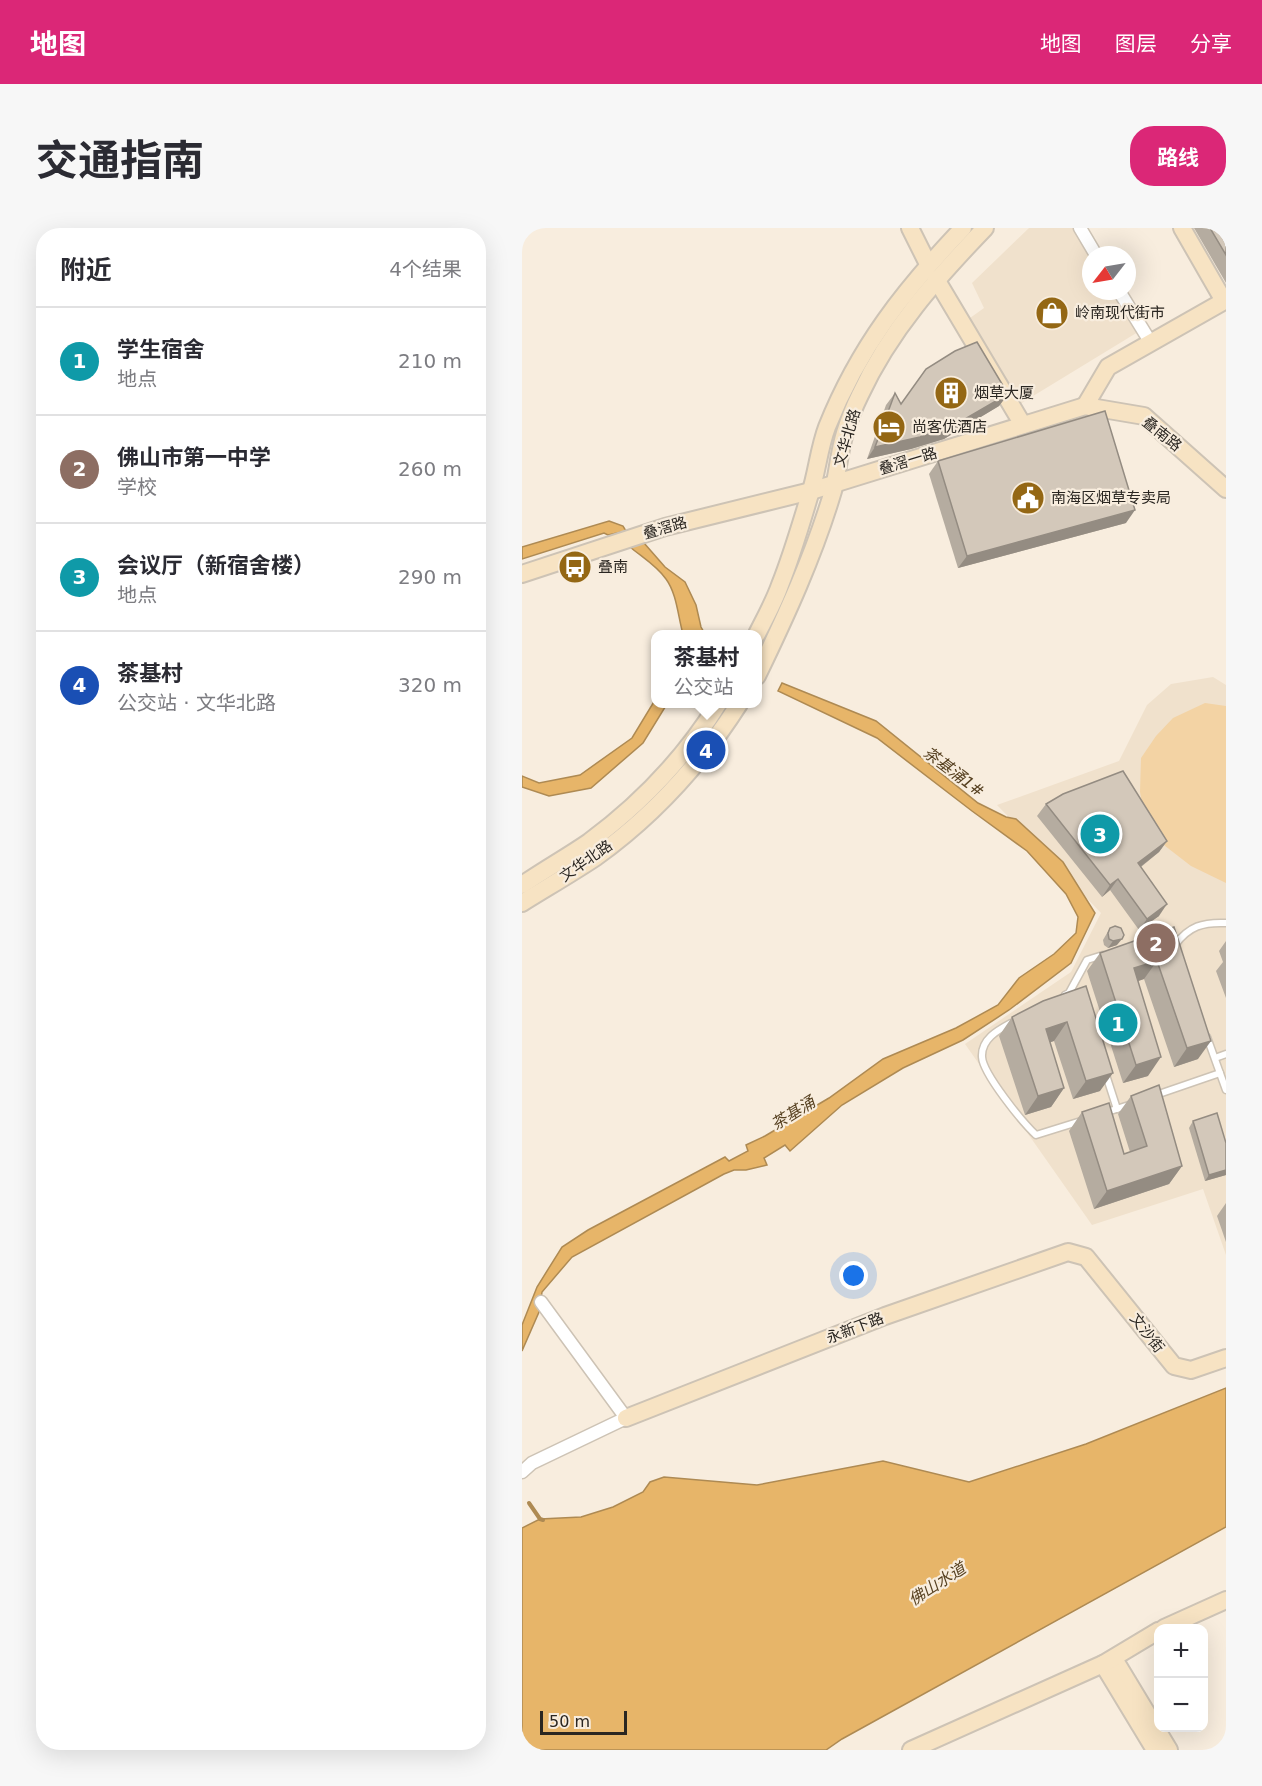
<!DOCTYPE html>
<html lang="zh">
<head>
<meta charset="utf-8">
<style>
  body { margin:0; font-family:"DejaVu Sans","Noto Sans SC",sans-serif; background:#f7f7f7; color:#2b2b33 }
  .controls { position:absolute; right:18px; bottom:18px; display:grid; overflow:hidden; border-radius:12px; box-shadow:0 6px 24px #0002 }
  .controls button { width:54px; height:54px; display:grid; place-items:center; padding:0; border:0; border-bottom:2px solid #e1e1e2; background:#fff; color:#2b2b33; font:30px sans-serif }
  .compass { position:absolute; left:560px; top:18px; width:54px; height:54px; border-radius:50%; background:#fff; box-shadow:0 6px 24px #0002; rotate:239deg }
  .scale { position:absolute; left:18px; bottom:15px; width:87px; box-sizing:border-box; padding-left:6px; border:3px solid #2a2621; border-top:0; font-size:16px; line-height:21px; white-space:nowrap; color:#2a2621; -webkit-text-stroke:4px #f8edde; paint-order:stroke }
  .you { position:absolute; left:332px; top:1048px; width:21px; height:21px; margin:-15px; border:4px solid #fff; border-radius:50%; background:#1a73e8; box-shadow:0 0 0 9px #1a73e833 }
  .badge { display:grid; place-items:center; width:39px; height:39px; border-radius:50%; background:#db2777; color:#fff; font-size:20px; font-weight:700 }
  .pin { position:absolute; translate:-50% -50%; border:3px solid #fff; box-shadow:0 2px 6px #0006 }
  .popup { position:absolute; left:129px; top:402px; width:111px; height:78px; box-sizing:border-box; display:grid; place-content:center; border-radius:12px; background:#fff; filter:drop-shadow(0 2px 4px #0005); font-size:20px; white-space:nowrap; color:#7c7c81 }
  .popup b { font-size:22px; color:#2b2b33 }
  .popup::after { content:''; position:absolute; left:50%; top:100%; margin-left:-12px; border:12px solid transparent; border-top-color:#fff }
  .list { margin:0; padding:0; list-style:none }
  h2 { display:flex; justify-content:space-between; align-items:center; height:78px; margin:0; padding:0 24px; font-size:26px }
  h2 small { font-size:20px; font-weight:400; color:#7c7c81 }
  .list li { display:grid; grid-template-columns:39px 1fr auto; gap:18px; align-items:center; box-sizing:border-box; height:108px; padding:0 24px; border-top:2px solid #e1e1e2 }
  .list b { display:block; font-size:22px; white-space:nowrap }
  .list p { margin:0; font-size:20px; white-space:nowrap; color:#7c7c81 }
  .list em { font-size:20px; font-style:normal; color:#7c7c81 }
  .map { position:relative; flex:none; width:704px; height:1522px; overflow:hidden; border-radius:24px }
  header { display:flex; align-items:center; gap:36px; box-sizing:border-box; height:84px; padding:0 30px; background:#db2777; color:#fff }
  header strong { font-size:28px }
  nav { display:flex; gap:33px; margin-inline-start:auto; font-size:21px }
  .intro { display:flex; align-items:center; justify-content:space-between; box-sizing:border-box; height:144px; padding:0 36px }
  h1 { margin:0; font-size:42px }
  .button { padding:15px 27px; border-radius:24px; background:#db2777; color:#fff; font-size:21px; font-weight:700 }
  main { display:flex; gap:36px; padding:0 36px }
  aside { flex:1; background:#fff; border-radius:24px; box-shadow:0 6px 24px #0002 }
  .map>svg:first-child { display:block }
  .built { fill:#f0e1cc }
  .green { fill:#f3d3a4 }
  .water { fill:#e7b569; stroke:#ae8a53; stroke-width:1.5 }
  .lines { fill:none; stroke-linecap:round; stroke-linejoin:round }
  .stream { stroke:#ae8a53; stroke-width:4 }
  .lane-casing { stroke:#cdc3b5; stroke-width:9 }
  .street-casing { stroke:#cdc3b5; stroke-width:15 }
  .secondary-casing { stroke:#cdc3b5; stroke-width:20 }
  .lane { stroke:#fff; stroke-width:6 }
  .street { stroke:#fff; stroke-width:12 }
  .secondary { stroke:#f7e3c3; stroke-width:16 }
  .wall { fill:#b5aca0 }
  .shaded-wall { fill:#948c82 }
  .building { fill:#d3c8ba; stroke:#948c82; stroke-width:1.5 }
  .labels { text-anchor:middle; dominant-baseline:central; stroke-width:4.5; stroke-linejoin:round; paint-order:stroke }
  .poi-label { font-size:15px; fill:#2a2621; stroke:#f8edde; text-anchor:start }
  .street-label { font-size:15px; fill:#2a2621; stroke:#f8edde }
  .water-label { font-size:16px; font-style:italic; fill:#574121; stroke:#f8edde }
</style>
</head>
<body>
<header>
<strong>地图</strong>
<nav><a>地图</a><a>图层</a><a>分享</a></nav>
</header>
<div class="intro"><h1>交通指南</h1><a class="button">路线</a></div>
<main>
<aside>
<h2>附近<small>4个结果</small></h2>
<ul class="list">
<li><span class="badge" style="background:#0f9aa8">1</span><div><b>学生宿舍</b><p>地点</p></div><em>210 m</em></li>
<li><span class="badge" style="background:#8d6e63">2</span><div><b>佛山市第一中学</b><p>学校</p></div><em>260 m</em></li>
<li><span class="badge" style="background:#0f9aa8">3</span><div><b>会议厅（新宿舍楼）</b><p>地点</p></div><em>290 m</em></li>
<li><span class="badge" style="background:#1a4fb4">4</span><div><b>茶基村</b><p>公交站 · 文华北路</p></div><em>320 m</em></li>
</ul>
</aside>
<div class="map">
<svg width="704" height="1522" viewBox="0 0 704 1522">
  <rect width="100%" height="100%" fill="#f8edde"/>
  <g class="built">
    <polygon points="507,0 554,0 569,27 569,63 592,63 616,104 498,176 448,90 462,80 450,55"/>
    <polygon points="691,449 704,457 704,1027 681,961 570,997 443,816 549,744 579,685 475,577 597,533 625,477 649,456"/>
  </g>
  <polygon class="green" points="683,475 704,478 704,655 669,638 638,614 622,585 618,564 619,530 634,508 651,490"/>
  <g class="water">
    <polygon points="87,293 101,298 104,303 86,307 82,305 0,331 0,319"/>
    <path d="M122,315L143,339L163,354L174,377L179,399L183,406H161C156,389 155,366 144,351C135,338 120,329 108,319Z"/>
    <polygon points="260,455 354,493 456,575 484,589 494,591 541,634 573,685 549,735 487,782 441,812 381,840 320,877 268,923 263,917 242,930 245,937 224,942 212,942 202,946 50,1029 20,1064 17,1084 0,1123 0,1097 15,1059 40,1019 66,1002 203,929 207,933 226,923 224,917 243,908 307,870 361,831 434,800 476,777 497,750 532,726 554,705 556,689 544,666 505,623 450,583 355,510 256,463"/>
    <polygon points="133,472 133,476 145,476 121,515 69,560 27,568 0,559 0,548 17,555 58,547 110,510"/>
    <polygon points="704,1160 704,1299 320,1511 304,1522 0,1522 0,1300 18,1291 59,1289 91,1279 121,1264 128,1254 142,1249 235,1257 361,1233 447,1254 564,1216"/>
  </g>
  <g class="lines">
    <polyline class="stream" points="7,1275 18,1291 21,1292"/>
    <defs>
      <g id="lane">
        <path d="M653,717C667,698 681,694 704,695"/>
        <polyline points="543,767 547,765 565,732 581,727"/>
        <path d="M489,795C476,802 459,811 460,829C461,846 501,895 514,907L559,893"/>
        <polyline points="685,809 704,862"/>
        <polyline points="693,830 704,826"/>
        <polyline points="584,847 595,881"/>
        <polyline points="634,867 698,845"/>
        <polyline points="582,885 607,877"/>
      </g>
      <g id="street">
        <polyline points="558,0 574,27"/>
        <polyline points="597,63 629,115"/>
        <polyline points="0,1244 10,1235 104,1190 19,1074"/>
      </g>
      <g id="secondary">
        <polyline points="388,0 406,36"/>
        <polyline points="660,0 702,73"/>
        <polyline points="414,51 501,197"/>
        <polyline points="563,178 586,139 704,72"/>
        <polyline points="0,346 143,299 289,263 563,178 622,188 704,261"/>
        <path d="M235,406C243,390 252,374 258,357C270,327 279,296 288,266C295,244 297,220 305,199C337,119 382,62 441,0"/>
        <path d="M235,448C264,388 292,327 311,263C316,244 317,224 323,205C327,192 332,179 338,167C368,102 414,51 463,0"/>
        <path d="M0,657C22,642 45,629 67,614C117,577 163,529 196,476"/>
        <path d="M0,675C24,660 50,645 74,629C131,588 180,534 217,476"/>
        <polyline points="104,1190 363,1088 546,1024 564,1029 652,1138 669,1142 704,1130"/>
        <polyline points="642,1400 704,1372"/>
        <polyline points="592,1431 647,1522"/>
        <polyline points="581,1436 633,1522"/>
        <polyline points="389,1522 581,1436 636,1403"/>
      </g>
    </defs>
    <use href="#lane" class="lane-casing"/>
    <use href="#street" class="street-casing"/>
    <use href="#secondary" class="secondary-casing"/>
    <use href="#lane" class="lane"/>
    <use href="#street" class="street"/>
    <use href="#secondary" class="secondary"/>
  </g>
  <g class="wall">
    <polygon points="672,0 704,0 704,55"/>
    <polygon points="373,165 379,176 486,166 477,178 422,211 389,221 345,231 364,177"/>
    <polygon points="416,233 604,295 436,340 407,246"/>
    <polygon points="524,576 645,613 637,624 619,639 637,688 617,702 588,662 580,669 515,588"/>
    <polygon points="652,699 676,831 652,839 622,751 616,753 626,848 601,855 565,743 578,725"/>
    <polygon points="588,700 595,717 586,720 582,717 581,712"/>
    <polygon points="704,713 704,770 694,743 701,734 697,723"/>
    <polygon points="564,758 578,863 551,871 532,813 528,814 542,860 529,879 503,887 477,808 490,789"/>
    <polygon points="609,868 660,938 647,956 572,981 547,903 560,884 602,926 608,924 596,886"/>
    <polygon points="671,893 704,947 683,953 667,900"/>
    <polygon points="704,975 704,1014 695,988"/>
  </g>
  <g class="shaded-wall">
    <polygon points="486,166 477,178 422,211 389,221 345,231 353,219"/>
    <polygon points="613,282 604,295 436,340 445,328"/>
    <polygon points="645,613 637,624 608,647 616,635"/>
    <polygon points="596,651 588,662 580,669 588,657"/>
    <polygon points="645,676 637,688 617,702 625,691"/>
    <polygon points="600,711 595,717 586,720 591,713"/>
    <polygon points="635,733 622,751 599,759 612,740"/>
    <polygon points="545,794 532,813 511,820 524,801"/>
    <polygon points="689,813 676,831 652,839 665,820"/>
    <polygon points="639,829 626,848 601,855 614,837"/>
    <polygon points="591,845 578,863 551,871 564,853"/>
    <polygon points="542,860 529,879 503,887 516,868"/>
    <polygon points="660,938 647,956 572,981 585,963"/>
    <polygon points="704,942 704,947 683,953 687,947"/>
  </g>
  <g class="building">
    <polygon points="688,0 704,0 704,27"/>
    <polygon points="455,114 486,166 431,198 398,209 353,219 373,165 379,176 404,141 433,123"/>
    <polygon points="583,183 613,282 445,328 416,233"/>
    <polygon points="601,543 645,613 616,635 645,676 625,691 596,651 588,657 524,576 541,566"/>
    <polygon points="593,698 599,700 602,707 600,711 591,713 587,711 586,705 588,700"/>
    <polygon points="652,699 689,813 665,820 635,733 612,740 639,829 614,837 578,725"/>
    <polygon points="564,758 591,845 564,853 545,794 524,801 542,860 516,868 490,789 521,773"/>
    <polygon points="637,857 660,938 585,963 560,884 587,875 602,926 625,918 609,868"/>
    <polygon points="695,885 704,915 704,942 687,947 671,893"/>
  </g>
  <defs>
    <symbol id="shop-disc" viewBox="-11 -11 22 22"><circle r="9.5" fill="#946714" stroke="#f8edde"/><path d="M-5-2.5h2.3a2.7 3.5 0 0 1 5.4 0H5L5.5 6h-11ZM-1.5-2.5h3a1.5 2.3 0 0 0-3 0Z" fill="#fff"/></symbol>
    <symbol id="building-disc" viewBox="-11 -11 22 22"><circle r="9.5" fill="#946714" stroke="#f8edde"/><path d="M-4-6H4V6H1V3H-1V6H-4ZM-2.5-4.3h1.7v1.8h-1.7ZM.8-4.3h1.7v1.8H.8ZM-2.5-1h1.7V.8h-1.7ZM.8-1h1.7V.8H.8Z" fill="#fff"/></symbol>
    <symbol id="hotel-disc" viewBox="-11 -11 22 22"><circle r="9.5" fill="#946714" stroke="#f8edde"/><path d="M-6-4.5h1.5V1H6V5H4.5V3h-9V5H-6ZM-4 0a1.8 1.8 0 1 1 3.6 0ZM.5 0V-2.5h3Q6-2.5 6 0Z" fill="#fff"/></symbol>
    <symbol id="civic-disc" viewBox="-11 -11 22 22"><circle r="9.5" fill="#946714" stroke="#f8edde"/><path d="M-.6-6.5H3V-4.5H.6V-3L4-1V1h2V6H-6V1h2V-1L-.6-3ZM-1.2 2.5V6h2.4V2.5Z" fill="#fff"/></symbol>
    <symbol id="bus-disc" viewBox="-11 -11 22 22"><circle r="9.5" fill="#946714" stroke="#f8edde"/><path d="M-5-6H5V4H4V6H2V4H-2V6H-4V4H-5ZM-3.5-4V0h7V-4ZM-3.5 1.2v1.5H-2V1.2ZM2 1.2v1.5H3.5V1.2Z" fill="#fff"/></symbol>
  </defs>
  <g fill-rule="evenodd">
    <use href="#shop-disc" x="511" y="66" width="38" height="38"/>
    <use href="#building-disc" x="410" y="146" width="38" height="38"/>
    <use href="#hotel-disc" x="348" y="180" width="38" height="38"/>
    <use href="#civic-disc" x="487" y="251" width="38" height="38"/>
    <use href="#bus-disc" x="34" y="320" width="38" height="38"/>
  </g>
  <g class="labels">
    <g class="poi-label">
      <text x="553" y="85">岭南现代街市</text>
      <text x="452" y="165">烟草大厦</text>
      <text x="390" y="199">尚客优酒店</text>
      <text x="529" y="270">南海区烟草专卖局</text>
      <text x="76" y="339">叠南</text>
    </g>
    <g class="street-label">
      <text transform="translate(640 206) rotate(39)">叠南路</text>
      <text transform="translate(325 210) rotate(-74)">文华北路</text>
      <text transform="translate(386 233) rotate(-17)">叠滘一路</text>
      <text transform="translate(143 300) rotate(-16)">叠滘路</text>
      <text transform="translate(64 633) rotate(-35)">文华北路</text>
      <text transform="translate(333 1100) rotate(-21)">永新下路</text>
      <text transform="translate(625 1105) rotate(52)">文沙街</text>
    </g>
    <g class="water-label">
      <text transform="translate(432 544) rotate(37)">茶基涌1#</text>
      <text transform="translate(271 885) rotate(-32)">茶基涌</text>
      <text transform="translate(415 1356) rotate(-33)">佛山水道</text>
    </g>
  </g>
</svg>
<div class="controls">
<button>+</button>
<button>−</button>
</div>
<svg class="compass" viewBox="-18 -18 36 36"><path d="M0-13l5 13h-10z" fill="#e53935"/><path d="M0 13l5-13h-10z" fill="#7c7c81"/></svg>
<div class="scale">50 m</div>
<div class="you"></div>
<div class="pin badge" style="left:596px;top:795px;background:#0f9aa8">1</div>
<div class="pin badge" style="left:634px;top:715px;background:#8d6e63">2</div>
<div class="pin badge" style="left:578px;top:606px;background:#0f9aa8">3</div>
<div class="pin badge" style="left:184px;top:522px;background:#1a4fb4">4</div>
<div class="popup"><b>茶基村</b>公交站</div>
</div>
</main>
</body>
</html>
